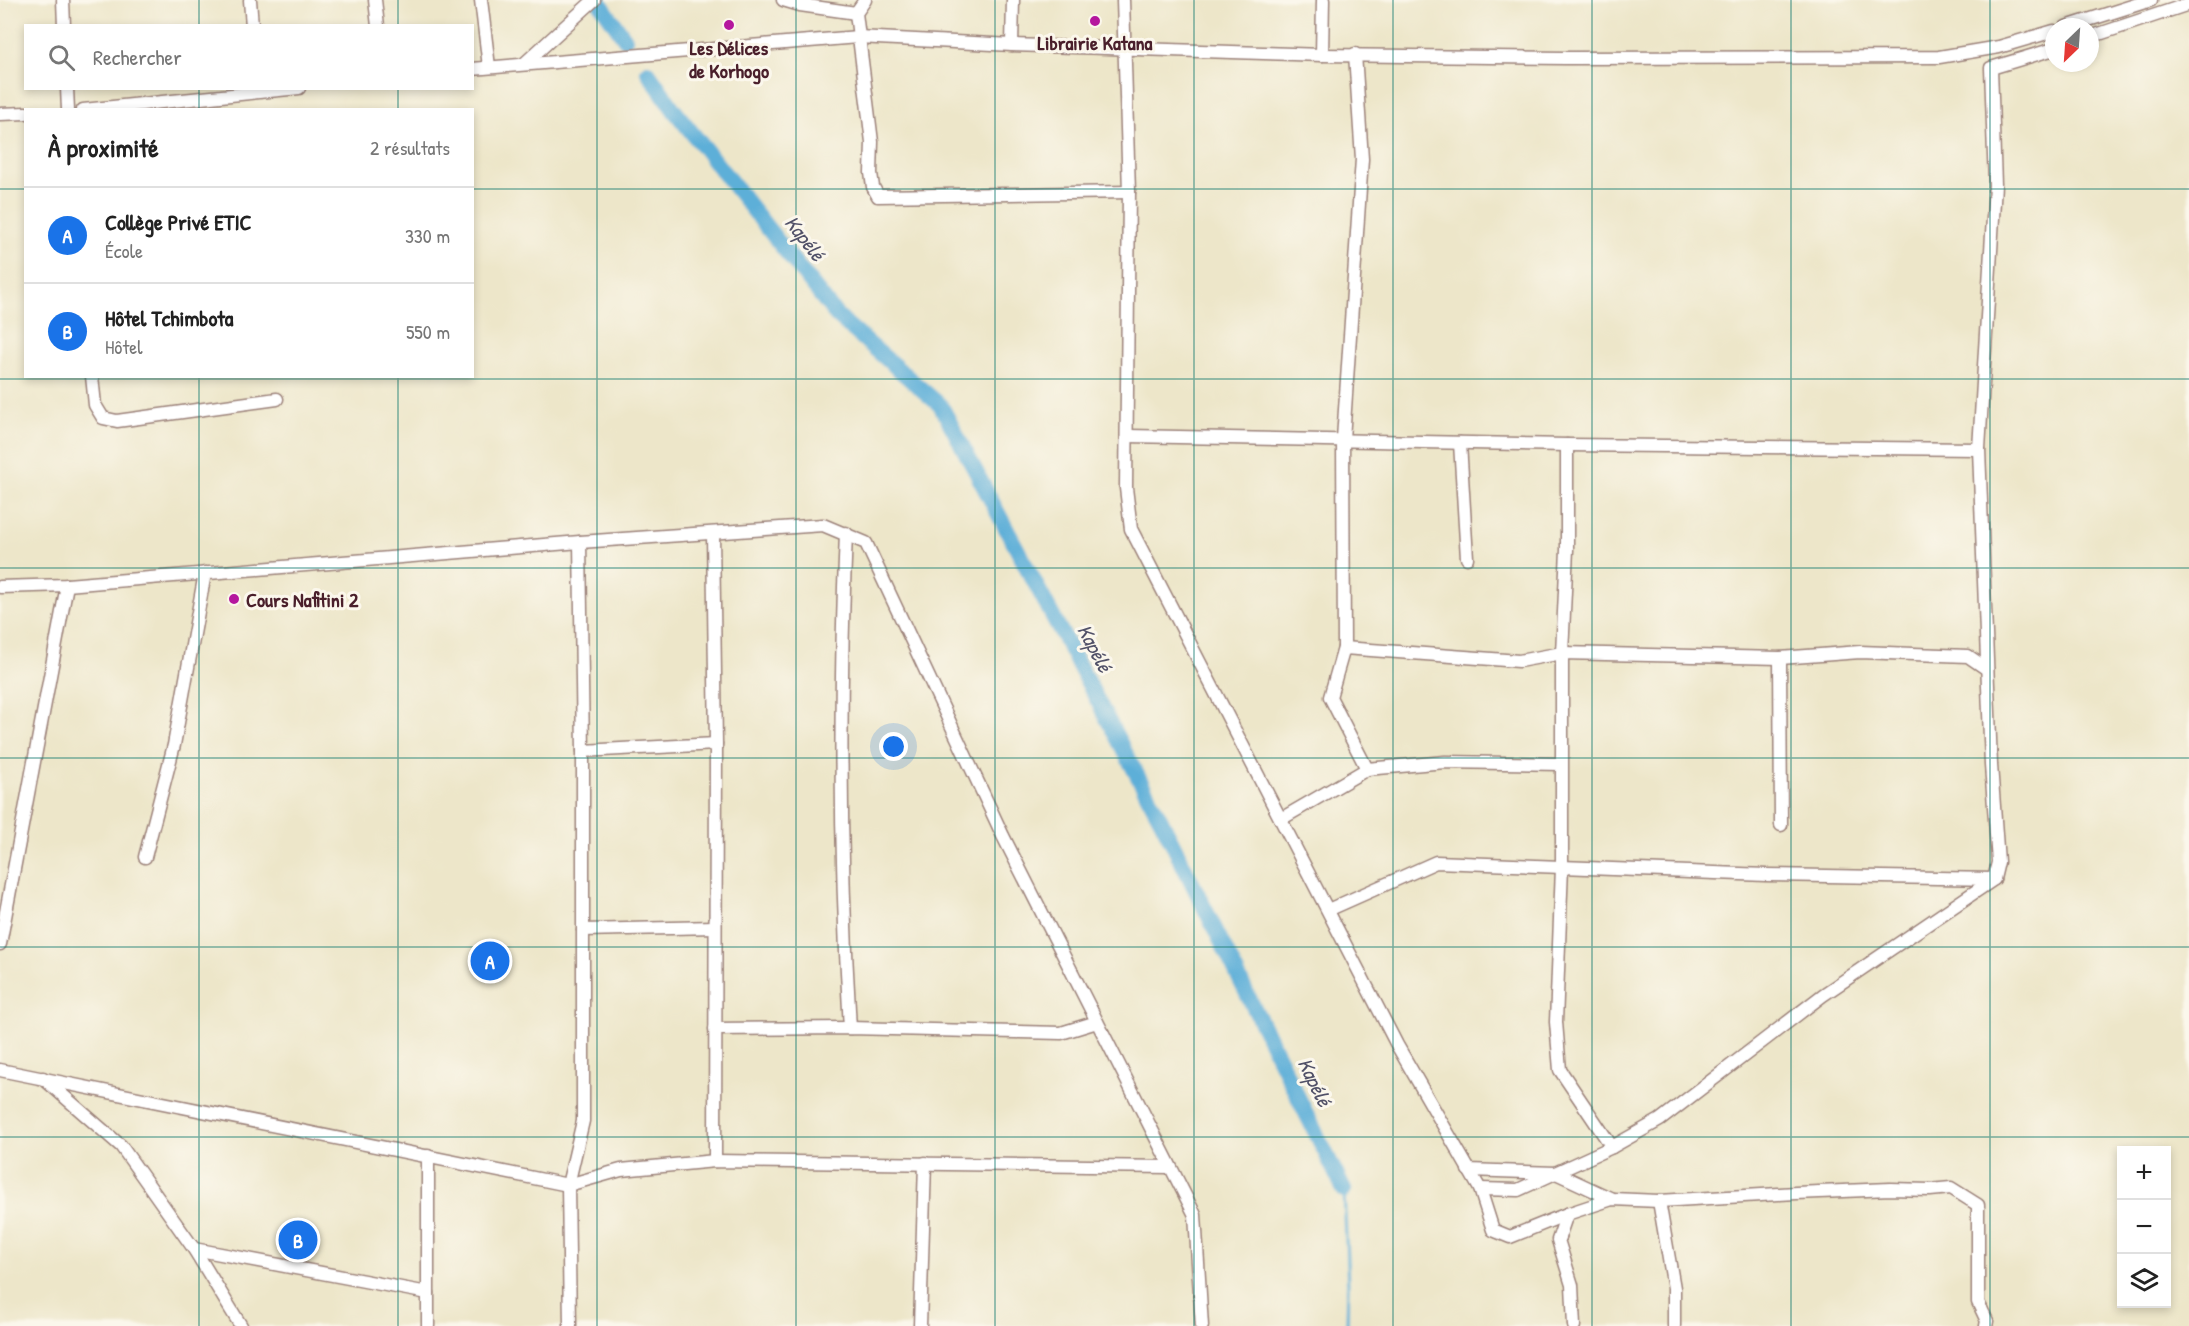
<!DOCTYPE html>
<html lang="fr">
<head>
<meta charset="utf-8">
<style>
  body { margin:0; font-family:"Patrick Hand",sans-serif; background:#f2f2f2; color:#222 }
  .controls { position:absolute; right:18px; bottom:18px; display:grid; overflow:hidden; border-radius:0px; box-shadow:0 3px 9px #0003 }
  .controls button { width:54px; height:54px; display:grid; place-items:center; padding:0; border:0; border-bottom:2px solid #e0e0e0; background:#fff; color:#222; font:30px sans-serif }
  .compass { position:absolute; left:2045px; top:18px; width:54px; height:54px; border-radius:50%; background:#fff; box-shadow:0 3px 9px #0003; rotate:205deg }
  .you { position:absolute; left:894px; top:747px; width:21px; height:21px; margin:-15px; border:4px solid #fff; border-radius:50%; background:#1a73e8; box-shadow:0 0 0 9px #1a73e833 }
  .badge { display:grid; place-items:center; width:39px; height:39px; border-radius:50%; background:#1a73e8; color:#fff; font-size:20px; font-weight:700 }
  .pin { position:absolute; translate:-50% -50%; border:3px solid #fff; box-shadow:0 2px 6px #0006 }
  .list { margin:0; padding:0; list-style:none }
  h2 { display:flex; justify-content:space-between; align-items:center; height:78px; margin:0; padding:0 24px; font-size:26px }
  h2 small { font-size:20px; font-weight:400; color:#767676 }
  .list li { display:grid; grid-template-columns:39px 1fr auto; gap:18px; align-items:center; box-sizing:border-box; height:96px; padding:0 24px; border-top:2px solid #e0e0e0 }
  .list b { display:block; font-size:22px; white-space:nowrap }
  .list p { margin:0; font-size:20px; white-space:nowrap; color:#767676 }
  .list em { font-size:20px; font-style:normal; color:#767676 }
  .icon { flex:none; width:33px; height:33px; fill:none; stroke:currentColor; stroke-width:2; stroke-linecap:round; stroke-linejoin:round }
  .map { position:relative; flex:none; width:2189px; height:1326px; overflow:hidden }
  .search { position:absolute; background:#fff; box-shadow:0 3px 9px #0003; left:24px; top:24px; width:450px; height:66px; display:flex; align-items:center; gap:15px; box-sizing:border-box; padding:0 21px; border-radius:0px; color:#767676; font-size:22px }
  .panel { position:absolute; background:#fff; box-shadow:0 3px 9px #0003; left:24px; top:108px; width:450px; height:270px; border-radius:0px }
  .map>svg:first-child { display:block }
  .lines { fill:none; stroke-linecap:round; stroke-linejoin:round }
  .stream { stroke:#5dafd8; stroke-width:3 }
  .river { stroke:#5dafd8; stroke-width:16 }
  .minor-casing { stroke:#9c827a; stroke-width:15 }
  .minor { stroke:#fff; stroke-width:12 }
  .grid { fill:none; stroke:#0f766e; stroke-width:1.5; stroke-opacity:0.55 }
  .poi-dot { fill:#b5179e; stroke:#fbf7ec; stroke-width:2 }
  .labels { text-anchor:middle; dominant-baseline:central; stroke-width:6; stroke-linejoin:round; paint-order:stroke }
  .poi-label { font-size:20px; font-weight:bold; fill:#4a1f2b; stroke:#fbf7ec }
  .water-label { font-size:21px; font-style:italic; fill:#515168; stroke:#fbf7ec }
</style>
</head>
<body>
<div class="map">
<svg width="2189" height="1326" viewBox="0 0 2189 1326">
  <rect width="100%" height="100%" fill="#fbf7ec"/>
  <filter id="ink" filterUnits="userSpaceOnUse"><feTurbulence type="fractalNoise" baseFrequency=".0167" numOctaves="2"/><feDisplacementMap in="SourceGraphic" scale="12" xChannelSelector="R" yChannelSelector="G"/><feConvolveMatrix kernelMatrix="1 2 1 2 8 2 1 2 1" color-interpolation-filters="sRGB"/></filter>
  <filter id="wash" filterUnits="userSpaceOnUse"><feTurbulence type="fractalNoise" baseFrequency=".008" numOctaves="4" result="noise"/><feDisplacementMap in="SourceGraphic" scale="24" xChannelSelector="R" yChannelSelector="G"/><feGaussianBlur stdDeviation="1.35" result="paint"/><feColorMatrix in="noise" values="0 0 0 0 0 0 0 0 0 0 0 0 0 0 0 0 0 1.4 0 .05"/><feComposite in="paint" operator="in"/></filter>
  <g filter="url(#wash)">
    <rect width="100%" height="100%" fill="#ede6c9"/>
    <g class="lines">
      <polyline class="stream" points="1344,1190 1348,1286 1347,1326"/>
      <g class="river">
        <polyline points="598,0 625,39"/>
        <polyline points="648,72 674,110 837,316 941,406 1161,820 1344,1190"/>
      </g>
    </g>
  </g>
  <g filter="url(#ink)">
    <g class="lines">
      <defs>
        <g id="minor">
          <polyline points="63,0 64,26"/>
          <polyline points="250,0 252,26"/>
          <polyline points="375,0 378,26"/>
          <polyline points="481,0 489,67"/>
          <polyline points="783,0 800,5 856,13"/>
          <polyline points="865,0 856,13 872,142 871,173 873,187 878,196 1129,192"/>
          <polyline points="1123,0 1129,192 1126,488 1131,529 1397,1045 1480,1189 1493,1230 1510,1237 1567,1214 1612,1199 1659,1201 1796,1193 1890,1189 1930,1190 1951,1188 1978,1205 1978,1302 1987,1321 1986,1326"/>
          <polyline points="2066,27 2151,0"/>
          <polyline points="2090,37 2189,4"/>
          <polyline points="1012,45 1013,0"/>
          <polyline points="1355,54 1362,159 1343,439 1344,648 1330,697 1367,769"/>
          <polyline points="1322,55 1323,0"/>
          <polyline points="524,64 594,0"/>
          <polyline points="472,69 858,37 1012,45 1322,55 1566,58 1939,57 1999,47 2054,31"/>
          <polyline points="67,88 68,110"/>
          <polyline points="83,110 299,88"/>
          <polyline points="0,114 26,113"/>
          <polyline points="92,376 95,405 103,418 117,421 277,399"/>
          <polyline points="1128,436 1567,445 1979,449"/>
          <polyline points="1460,443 1467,558"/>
          <polyline points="1567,445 1567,550 1562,653 1562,867 1556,1022 1560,1070 1612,1147"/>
          <path d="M846,533C839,698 840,864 850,1028"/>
          <polyline points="713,534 716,744 715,1161"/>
          <polyline points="0,587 67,585 580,542 823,525 866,543 1003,836 1195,1215 1202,1326"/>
          <polyline points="1344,648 1519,661 1562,653 1780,658 1860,652 1968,656 1987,669"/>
          <polyline points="1780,658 1781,825"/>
          <polyline points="583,751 716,744"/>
          <polyline points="1281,819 1367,769 1445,762 1561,764"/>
          <polyline points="145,857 174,745 205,573"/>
          <polyline points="1328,910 1436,862 1766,875 1994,879"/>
          <polyline points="583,930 715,927"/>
          <polyline points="0,944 67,585"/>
          <polyline points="715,1029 850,1028 1061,1033 1097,1022"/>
          <polyline points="0,1070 568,1185 621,1170 715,1161 1170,1167"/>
          <polyline points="43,1078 121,1146 194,1249 241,1326"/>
          <polyline points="1468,1170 1556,1173 1612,1199"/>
          <polyline points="1480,1189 1518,1190 1612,1147 1660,1120 1823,995 1994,879 1998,862 1991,765 1979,449 1995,185 1991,68 2054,49"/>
          <polyline points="1659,1201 1674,1288 1674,1326"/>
          <polyline points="1567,1214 1558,1240 1572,1285 1574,1326"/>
          <polyline points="194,1249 428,1293"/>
          <polyline points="428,1326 428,1156"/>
          <polyline points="570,1326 568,1185 583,1121 583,751 580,542"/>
          <polyline points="920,1326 925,1163"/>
        </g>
      </defs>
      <use href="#minor" class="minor-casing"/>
      <use href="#minor" class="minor"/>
    </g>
  </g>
  <path class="grid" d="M199,0V26M398,0V26M597,0V1326M796,0V1326M995,0V1326M1194,0V1326M1393,0V1326M1592,0V1326M1791,0V1326M1990,0V1326M199,88V110M398,88V110M0,189H26M472,189H2189M199,376V1326M398,376V1326M0,379H2189M0,568H2189M0,758H2189M0,947H2189M0,1137H2189"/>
  <g class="poi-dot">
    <circle cx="1095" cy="21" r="6"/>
    <circle cx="729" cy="25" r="6"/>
    <circle cx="234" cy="599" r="6"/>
  </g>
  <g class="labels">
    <g class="poi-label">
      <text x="1095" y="42">Librairie Katana</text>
      <text x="729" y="47">Les Délices<tspan x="729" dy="23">de Korhogo</tspan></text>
      <text x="246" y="599" text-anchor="start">Cours Nafitini 2</text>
    </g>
    <g class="water-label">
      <text transform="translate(805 238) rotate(52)">Kapélé</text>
      <text transform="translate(1095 648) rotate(62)">Kapélé</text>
      <text transform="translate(1315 1082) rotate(64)">Kapélé</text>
    </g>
  </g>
</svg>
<div class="controls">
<button>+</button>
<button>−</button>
<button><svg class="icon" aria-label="layers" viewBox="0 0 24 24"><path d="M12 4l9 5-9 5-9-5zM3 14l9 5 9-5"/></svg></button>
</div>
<svg class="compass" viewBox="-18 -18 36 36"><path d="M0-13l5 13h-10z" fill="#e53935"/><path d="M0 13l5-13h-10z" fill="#767676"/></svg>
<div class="you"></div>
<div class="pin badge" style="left:490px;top:961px">A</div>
<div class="pin badge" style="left:298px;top:1240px">B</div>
<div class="search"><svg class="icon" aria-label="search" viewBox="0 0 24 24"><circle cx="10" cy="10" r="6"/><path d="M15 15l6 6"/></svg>Rechercher</div>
<section class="panel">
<h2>À proximité<small>2 résultats</small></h2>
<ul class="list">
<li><span class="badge">A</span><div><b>Collège Privé ETIC</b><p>École</p></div><em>330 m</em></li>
<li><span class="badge">B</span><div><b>Hôtel Tchimbota</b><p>Hôtel</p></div><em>550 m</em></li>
</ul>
</section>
</div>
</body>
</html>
